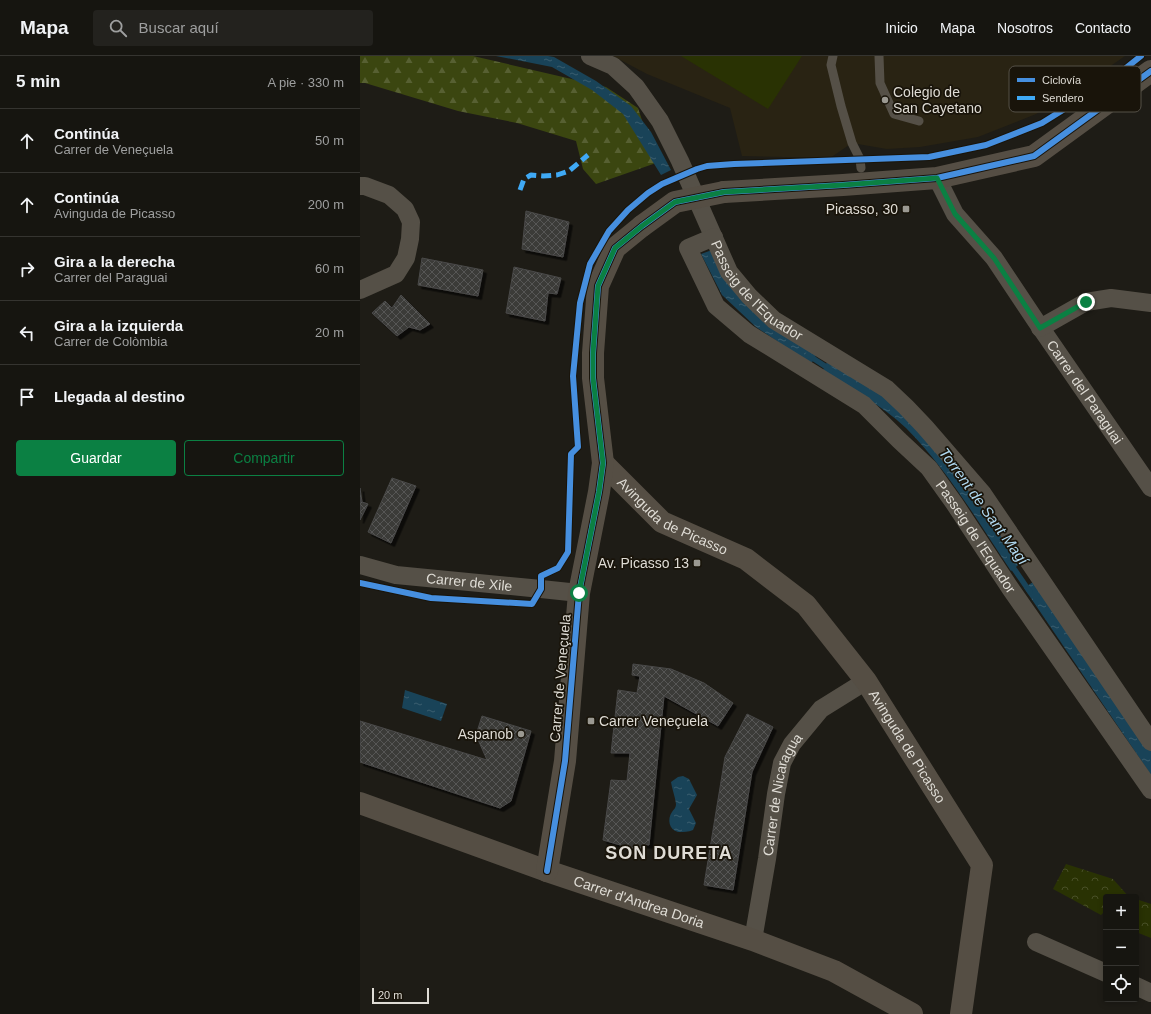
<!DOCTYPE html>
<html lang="es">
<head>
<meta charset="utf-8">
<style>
  body { margin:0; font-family:Helvetica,sans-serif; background:#23221e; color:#f1f3f6 }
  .controls { position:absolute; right:12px; bottom:12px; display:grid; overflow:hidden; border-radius:4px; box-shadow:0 2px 6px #0003 }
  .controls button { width:36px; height:36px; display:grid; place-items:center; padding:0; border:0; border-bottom:1px solid #353430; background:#161510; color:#f1f3f6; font:20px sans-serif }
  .scale { position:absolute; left:12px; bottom:10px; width:57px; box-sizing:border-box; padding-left:4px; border:2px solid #dfdcd5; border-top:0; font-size:11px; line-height:14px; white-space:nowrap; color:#dfdcd5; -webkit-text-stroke:3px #19140a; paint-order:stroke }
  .stop { position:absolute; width:12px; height:12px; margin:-9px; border:3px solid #0b8043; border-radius:50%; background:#fff }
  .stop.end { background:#0b8043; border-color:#fff; box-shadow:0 1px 4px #0008 }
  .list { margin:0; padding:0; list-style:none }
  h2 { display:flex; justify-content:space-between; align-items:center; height:52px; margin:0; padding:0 16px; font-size:17px }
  h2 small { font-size:13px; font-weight:400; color:#9e9f9f }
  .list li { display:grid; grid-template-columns:26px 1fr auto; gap:12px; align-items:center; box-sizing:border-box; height:64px; padding:0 16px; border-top:1px solid #353430 }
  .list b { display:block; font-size:15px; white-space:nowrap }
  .list p { margin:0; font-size:13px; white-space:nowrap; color:#9e9f9f }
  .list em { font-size:13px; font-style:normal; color:#9e9f9f }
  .actions { display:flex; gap:8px; padding:12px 16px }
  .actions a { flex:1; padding:9px 0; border:1px solid #0b8043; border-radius:4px; text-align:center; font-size:14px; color:#0b8043 }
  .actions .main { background:#0b8043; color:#fff }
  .icon { flex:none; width:22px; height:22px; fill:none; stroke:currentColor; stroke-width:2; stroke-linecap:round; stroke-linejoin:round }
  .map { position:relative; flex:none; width:791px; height:958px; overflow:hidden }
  header { display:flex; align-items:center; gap:24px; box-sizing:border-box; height:56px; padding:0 20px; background:#161510; border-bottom:1px solid #353430 }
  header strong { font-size:19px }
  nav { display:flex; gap:22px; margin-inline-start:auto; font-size:14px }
  .search { width:280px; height:36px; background:#23221e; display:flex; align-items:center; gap:10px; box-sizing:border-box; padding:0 14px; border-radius:4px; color:#9e9f9f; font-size:15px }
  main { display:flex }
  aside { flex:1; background:#161510 }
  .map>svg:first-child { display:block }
  .built { fill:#292313 }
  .forest { fill:url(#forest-firs) }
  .park { fill:url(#park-crowns) }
  .pitch { fill:#293203 }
  .water { fill:url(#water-ripples) }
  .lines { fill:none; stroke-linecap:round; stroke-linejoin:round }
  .stream { stroke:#194358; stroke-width:5.5 }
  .building { fill:url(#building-cross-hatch); stroke:#494948; filter:url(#shadow) }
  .lane { stroke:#555047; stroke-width:9 }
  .street { stroke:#555047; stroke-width:18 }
  .secondary { stroke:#554e44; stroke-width:22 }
  .secondary-bridge { stroke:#554e44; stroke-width:22 }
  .quiet { stroke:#3fa9f5; stroke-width:5; stroke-dasharray:10 5; stroke-linecap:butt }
  .cycleway-casing { stroke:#19140a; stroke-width:8 }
  .cycleway { stroke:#468fdf; stroke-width:6 }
  .route { stroke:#0b8043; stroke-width:5 }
  .poi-dot { fill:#9b9992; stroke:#19140a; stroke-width:1.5 }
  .labels { text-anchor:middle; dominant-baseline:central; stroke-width:3.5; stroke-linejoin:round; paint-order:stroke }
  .poi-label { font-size:14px; fill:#dfdcd5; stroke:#19140a; text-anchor:end }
  .street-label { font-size:14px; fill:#dfdcd5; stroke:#19140a }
  .water-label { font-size:15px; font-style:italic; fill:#b0d9f1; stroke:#19140a }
  .district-label { font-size:18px; font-weight:bold; letter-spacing:1px; fill:#dfdcd5; stroke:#19140a }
  .key { fill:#19140a; stroke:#545047; stroke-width:1 }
  .key-label { font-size:11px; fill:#dfdcd5 }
</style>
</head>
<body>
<header>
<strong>Mapa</strong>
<div class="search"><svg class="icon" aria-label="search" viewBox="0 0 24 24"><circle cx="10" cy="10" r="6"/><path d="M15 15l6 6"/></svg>Buscar aquí</div>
<nav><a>Inicio</a><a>Mapa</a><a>Nosotros</a><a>Contacto</a></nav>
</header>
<main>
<aside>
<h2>5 min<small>A pie · 330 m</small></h2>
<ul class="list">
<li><svg class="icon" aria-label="ahead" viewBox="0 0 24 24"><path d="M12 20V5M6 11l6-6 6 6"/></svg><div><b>Continúa</b><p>Carrer de Veneçuela</p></div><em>50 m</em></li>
<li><svg class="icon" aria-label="ahead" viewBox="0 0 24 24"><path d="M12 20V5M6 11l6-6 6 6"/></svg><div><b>Continúa</b><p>Avinguda de Picasso</p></div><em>200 m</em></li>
<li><svg class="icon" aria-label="right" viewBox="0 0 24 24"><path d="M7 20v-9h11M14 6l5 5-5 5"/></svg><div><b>Gira a la derecha</b><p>Carrer del Paraguai</p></div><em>60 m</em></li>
<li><svg class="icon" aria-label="left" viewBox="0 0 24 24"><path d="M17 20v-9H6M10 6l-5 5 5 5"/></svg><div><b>Gira a la izquierda</b><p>Carrer de Colòmbia</p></div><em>20 m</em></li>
<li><svg class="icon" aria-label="arrive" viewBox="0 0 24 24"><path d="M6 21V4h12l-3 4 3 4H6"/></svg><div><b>Llegada al destino</b></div></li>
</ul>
<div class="actions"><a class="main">Guardar</a><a>Compartir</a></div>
</aside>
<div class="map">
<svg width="791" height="958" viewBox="0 0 791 958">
  <defs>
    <pattern id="forest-firs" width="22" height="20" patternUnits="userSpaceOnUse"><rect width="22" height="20" fill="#3b4610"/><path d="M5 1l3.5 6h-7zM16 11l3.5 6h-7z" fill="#576032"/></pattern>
    <pattern id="park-crowns" width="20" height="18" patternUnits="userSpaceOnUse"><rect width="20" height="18" fill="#293203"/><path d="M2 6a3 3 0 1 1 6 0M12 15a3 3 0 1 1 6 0" fill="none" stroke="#484f27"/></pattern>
    <pattern id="water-ripples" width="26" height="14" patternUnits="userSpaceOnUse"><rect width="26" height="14" fill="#194358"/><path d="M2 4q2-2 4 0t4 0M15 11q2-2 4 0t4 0" fill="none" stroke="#3a5e6f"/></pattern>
    <pattern id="building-cross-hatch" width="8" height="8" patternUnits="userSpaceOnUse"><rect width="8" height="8" fill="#3b3a39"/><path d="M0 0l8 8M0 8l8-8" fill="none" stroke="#575655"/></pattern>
    <filter id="shadow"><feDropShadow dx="3.5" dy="3.5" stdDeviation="0" flood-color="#0009"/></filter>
  </defs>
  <rect width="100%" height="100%" fill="#1e1c16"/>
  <polygon class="built" points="253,0 765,0 713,36 676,58 618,81 560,91 527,93 492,87 470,102 382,100 370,52 287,18"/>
  <polygon class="forest" points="0,0 113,0 246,31 278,52 296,107 236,128 223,113 216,85 157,67 98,55 5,27 0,27"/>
  <g class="park">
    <polygon points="706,808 753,823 769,841 746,841 746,854 741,859 693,833"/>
    <polygon points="776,843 791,848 791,882 776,876"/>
  </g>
  <polygon class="pitch" points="321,0 442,0 408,53"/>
  <g class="water">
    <polygon points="136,0 188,0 194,1 236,25 271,50 291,76 311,114 301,119 263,58 232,34 192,11"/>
    <polygon points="352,194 458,296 451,308 396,271 362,239 341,198"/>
    <path d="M469,302L530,341L571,381L663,505L651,515C618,466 588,414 546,372C522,349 491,333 462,316Z"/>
    <polygon points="676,524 791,694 791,719 664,532"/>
    <polygon points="45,634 87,648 81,665 42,652"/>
    <path d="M323,720L329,723L337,739L329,753L336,767L333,774C328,776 324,776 318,776C309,774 307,763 312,756C314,753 316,752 316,748C315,740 312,733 311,726L318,721Z"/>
  </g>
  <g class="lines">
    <g class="stream">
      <polyline points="448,299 471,314"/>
      <polyline points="650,507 670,536"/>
    </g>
  </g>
  <g class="building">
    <polygon points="166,155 209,166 203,201 162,193"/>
    <polygon points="62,202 123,214 118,240 58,229"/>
    <polygon points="154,211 201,222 197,238 188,237 185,265 146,257"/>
    <polygon points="41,239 70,268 60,274 49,271 37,280 12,257 25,245 32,252"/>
    <polygon points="32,422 56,430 31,487 8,476"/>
    <polygon points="0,432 2,446 8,448 0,464"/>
    <polygon points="273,608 311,613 344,627 373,647 358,670 304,640 289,789 282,788 281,795 243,784 251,724 267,725 270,697 251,697 258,634 277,637 280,620 272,619"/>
    <polygon points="387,658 413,671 392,716 373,834 344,829 365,701"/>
    <polygon points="122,660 171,675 151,745 140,752 0,706 0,665 127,704 116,679"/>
  </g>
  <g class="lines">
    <g class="lane">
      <polyline points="473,0 471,9 481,50 492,87 500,103 501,112"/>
      <polyline points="519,0 520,27 534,58 559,65"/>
    </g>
    <g class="street">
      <path id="s1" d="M230,0L253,10L276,31L300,65L320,105L369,216L389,240L414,264L527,333L546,351L565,371L623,438L791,686"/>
      <path id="s2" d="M577,122L595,158L634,202L676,265L791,432"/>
      <polyline points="0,130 5,130 29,139 45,153 51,166 50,183 46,202 36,218 0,234"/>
      <path id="s3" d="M354,181L328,192L356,250L389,278L504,349L539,384L569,412L594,447L650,532L791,734"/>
      <polyline points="680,272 726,246 751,242 791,247"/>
      <path id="s4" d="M0,509L36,519L181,533L219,537"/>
      <path id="s5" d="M393,884L407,803L416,738L422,707L432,688L461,653L506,625"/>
      <polyline points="676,886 746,917"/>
      <polyline points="776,930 791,937"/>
    </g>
    <g class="secondary">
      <polyline points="364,136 483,129 577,122 674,100 791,15"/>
      <path id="s6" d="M243,407L302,466L386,503L446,549L506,625L622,809L601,958"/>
      <path id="s7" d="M0,747L187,815L393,884L474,915L552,958"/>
      <polyline points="187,815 205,705 219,537 239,436 243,407 233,322 233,297 238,230 255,192 282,170"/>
    </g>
    <polyline class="secondary-bridge" points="282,170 315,146 364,136"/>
    <polyline class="quiet" points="160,134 164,123 171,119 183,120 197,119 209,115 228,99"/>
    <defs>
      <g id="cycleway">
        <polyline points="0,527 71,542 172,548 181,533 181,520 198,512 208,496 211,398 218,391 213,320 220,247 230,208 249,175 268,154 288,137 302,128 337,113 347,110 374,108 569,101 626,89 682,67 751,24 781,0"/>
        <polyline points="187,815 205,705 219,537 239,436 243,407 233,322 233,297 238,230 255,192 282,170 315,146 364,136 483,129 577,122 674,100 791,15"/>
      </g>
    </defs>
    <use href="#cycleway" class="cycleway-casing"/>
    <use href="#cycleway" class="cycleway"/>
  </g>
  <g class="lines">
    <polyline class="route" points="219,537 239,436 243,407 233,322 233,297 238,230 255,192 282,170 315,146 364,136 483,129 577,122 595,158 634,202 680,272 726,246"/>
  </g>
  <g class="poi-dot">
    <circle cx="525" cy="44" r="4"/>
    <rect x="542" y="149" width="8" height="8" rx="2"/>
    <rect x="333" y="503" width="8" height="8" rx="2"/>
    <rect x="227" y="661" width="8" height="8" rx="2"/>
    <circle cx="161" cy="678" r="4"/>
  </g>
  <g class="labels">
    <g class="poi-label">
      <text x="533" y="36" text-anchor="start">Colegio de<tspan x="533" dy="16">San Cayetano</tspan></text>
      <text x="538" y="153">Picasso, 30</text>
      <text x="329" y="507">Av. Picasso 13</text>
      <text x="239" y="665" text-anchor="start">Carrer Veneçuela</text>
      <text x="153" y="678">Aspanob</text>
    </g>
    <g class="street-label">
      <text stroke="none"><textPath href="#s1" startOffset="296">Passeig de l'Equador</textPath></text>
      <text stroke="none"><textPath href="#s2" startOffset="261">Carrer del Paraguai</textPath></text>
      <text stroke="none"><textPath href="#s6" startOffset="89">Avinguda de Picasso</textPath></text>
      <text stroke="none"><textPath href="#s3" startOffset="445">Passeig de l'Equador</textPath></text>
      <text stroke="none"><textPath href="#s4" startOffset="111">Carrer de Xile</textPath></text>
      <text transform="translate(200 622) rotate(-85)">Carrer de Veneçuela</text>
      <text stroke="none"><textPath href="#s6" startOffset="425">Avinguda de Picasso</textPath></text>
      <text stroke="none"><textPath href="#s5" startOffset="149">Carrer de Nicaragua</textPath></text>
      <text stroke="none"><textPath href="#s7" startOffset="296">Carrer d'Andrea Doria</textPath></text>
    </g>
    <g class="water-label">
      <text transform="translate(624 450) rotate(54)">Torrent de Sant Magí</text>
    </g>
    <g class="district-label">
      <text x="309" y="797">SON DURETA</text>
    </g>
  </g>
  <rect x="649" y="10" width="132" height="46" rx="6" class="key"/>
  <rect x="657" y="22" width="18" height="4" fill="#468fdf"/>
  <rect x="657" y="40" width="18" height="4" fill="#3fa9f5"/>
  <g class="key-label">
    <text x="682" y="28">Ciclovía</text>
    <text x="682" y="46">Sendero</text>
  </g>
</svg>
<div class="controls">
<button>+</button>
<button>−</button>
<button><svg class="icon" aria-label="locate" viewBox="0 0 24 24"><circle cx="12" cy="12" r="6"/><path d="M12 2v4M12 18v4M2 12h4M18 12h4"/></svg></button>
</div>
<div class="scale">20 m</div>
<div class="stop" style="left:219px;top:537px"></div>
<div class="stop end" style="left:726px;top:246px"></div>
</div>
</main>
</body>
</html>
